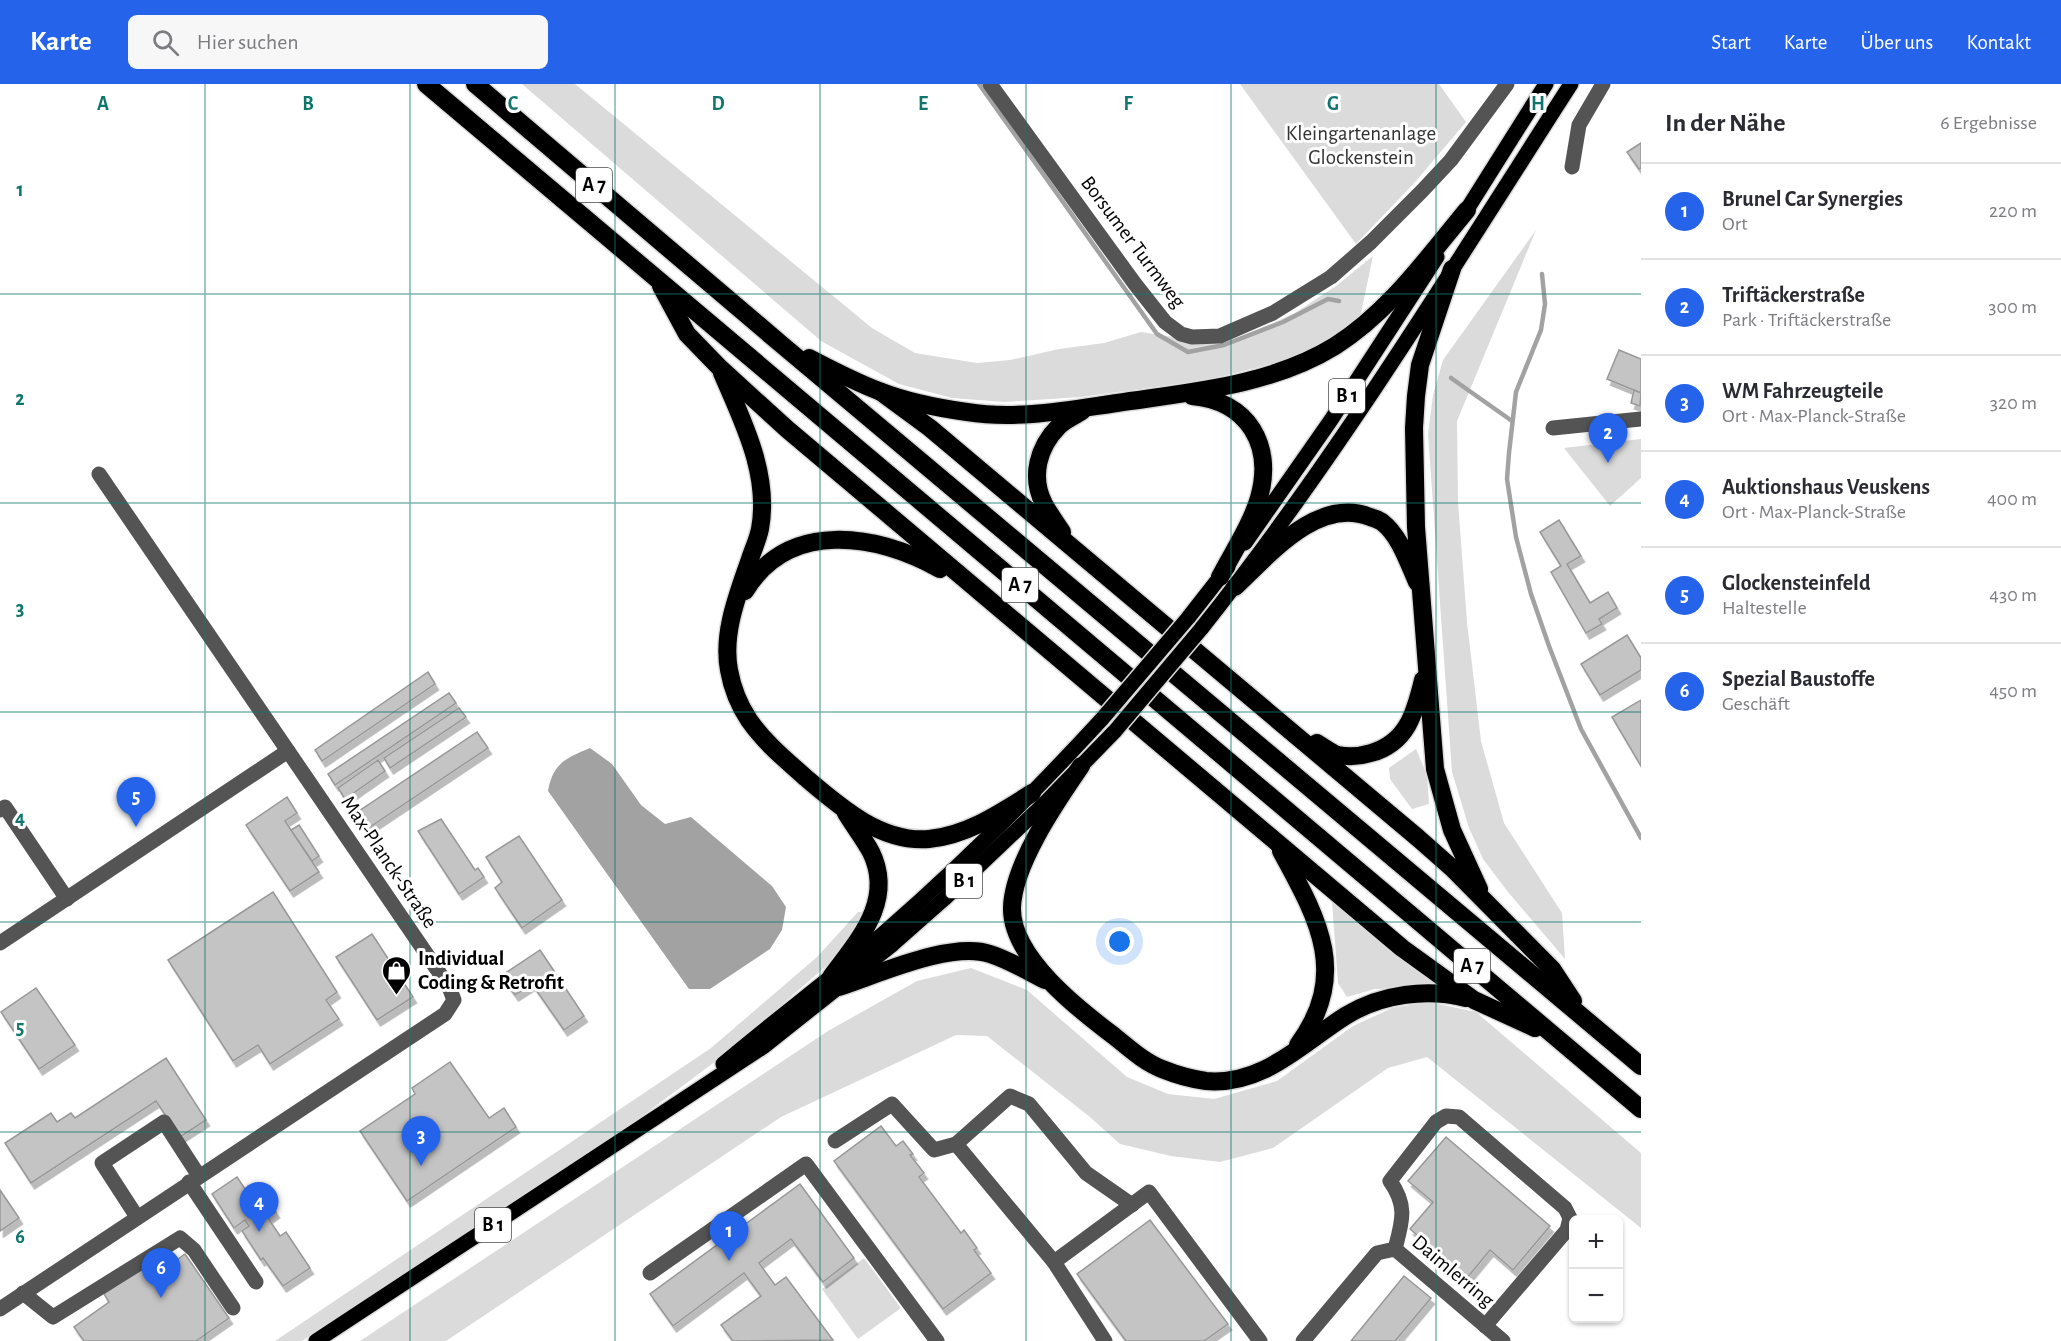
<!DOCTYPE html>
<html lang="de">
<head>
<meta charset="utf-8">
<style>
  body { margin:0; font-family:"Alegreya Sans",sans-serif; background:#f7f7f7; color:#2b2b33 }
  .controls { position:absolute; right:18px; bottom:18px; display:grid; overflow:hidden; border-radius:9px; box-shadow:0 2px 4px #0004 }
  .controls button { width:54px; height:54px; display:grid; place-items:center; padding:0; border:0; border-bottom:2px solid #e1e1e2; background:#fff; color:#2b2b33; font:30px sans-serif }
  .you { position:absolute; left:1120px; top:858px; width:21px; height:21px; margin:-15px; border:4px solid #fff; border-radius:50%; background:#1a73e8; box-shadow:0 0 0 9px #1a73e833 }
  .badge { display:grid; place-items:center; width:39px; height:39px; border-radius:50%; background:#2563eb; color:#fff; font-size:20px; font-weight:700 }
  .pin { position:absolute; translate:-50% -50px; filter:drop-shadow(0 2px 3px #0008) }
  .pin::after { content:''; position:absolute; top:32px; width:21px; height:18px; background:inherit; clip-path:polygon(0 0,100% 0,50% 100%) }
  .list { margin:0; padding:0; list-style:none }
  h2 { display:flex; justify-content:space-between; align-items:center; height:78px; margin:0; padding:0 24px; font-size:26px }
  h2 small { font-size:20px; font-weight:400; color:#7c7c81 }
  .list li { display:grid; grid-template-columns:39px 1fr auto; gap:18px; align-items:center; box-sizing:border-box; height:96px; padding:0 24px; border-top:2px solid #e1e1e2 }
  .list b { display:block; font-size:22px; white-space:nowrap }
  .list p { margin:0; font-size:20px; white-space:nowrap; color:#7c7c81 }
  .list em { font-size:20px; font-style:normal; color:#7c7c81 }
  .icon { flex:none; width:33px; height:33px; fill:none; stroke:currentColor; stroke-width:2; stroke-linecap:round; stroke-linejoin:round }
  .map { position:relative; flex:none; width:1641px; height:1257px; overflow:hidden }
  header { display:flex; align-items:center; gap:36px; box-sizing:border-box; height:84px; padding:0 30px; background:#2563eb; color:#fff }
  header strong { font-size:28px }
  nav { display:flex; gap:33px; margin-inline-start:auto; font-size:21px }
  .search { width:420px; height:54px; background:#f7f7f7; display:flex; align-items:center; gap:15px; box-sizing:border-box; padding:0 21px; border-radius:9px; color:#7c7c81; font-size:22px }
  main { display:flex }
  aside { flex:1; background:#fff }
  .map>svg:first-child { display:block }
  .green { fill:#dbdbdb }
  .water { fill:#a2a2a2 }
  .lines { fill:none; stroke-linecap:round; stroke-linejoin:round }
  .stream { stroke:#a2a2a2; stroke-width:4.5 }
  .building { fill:#c4c4c4; stroke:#989898; stroke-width:1.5; filter:url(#shadow) }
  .major-casing { stroke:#dbdbdb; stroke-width:18 }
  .highway-casing { stroke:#dbdbdb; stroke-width:21 }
  .minor { stroke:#545454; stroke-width:15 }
  .major { stroke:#000; stroke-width:15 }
  .highway { stroke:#000; stroke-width:18 }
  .major-bridge-casing { stroke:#dbdbdb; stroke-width:18; stroke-linecap:butt }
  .major-bridge { stroke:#000; stroke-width:15 }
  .grid { fill:none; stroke:#0f766e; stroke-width:1.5; stroke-opacity:0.55 }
  .labels { text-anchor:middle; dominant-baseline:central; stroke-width:6; stroke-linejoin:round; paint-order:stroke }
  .shield { fill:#fff; stroke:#4c4c4c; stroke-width:1.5 }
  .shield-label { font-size:20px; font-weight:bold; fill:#000 }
  .park-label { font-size:21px; fill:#323232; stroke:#fff }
  .street-label { font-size:21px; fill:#000; stroke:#fff }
  .poi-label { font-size:21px; font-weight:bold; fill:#000; stroke:#fff; text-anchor:start }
  .grid-label { font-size:20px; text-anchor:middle; font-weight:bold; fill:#0f766e; stroke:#fff; stroke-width:6; stroke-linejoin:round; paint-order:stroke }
</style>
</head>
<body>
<header>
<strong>Karte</strong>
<div class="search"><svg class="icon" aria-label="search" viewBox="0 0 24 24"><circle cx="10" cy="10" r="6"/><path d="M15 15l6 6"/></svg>Hier suchen</div>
<nav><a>Start</a><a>Karte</a><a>Über uns</a><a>Kontakt</a></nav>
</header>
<main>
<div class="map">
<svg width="1641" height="1257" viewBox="0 0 1641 1257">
  <defs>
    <filter id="shadow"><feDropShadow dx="3.5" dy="6" stdDeviation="0" flood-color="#0004"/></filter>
  </defs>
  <rect width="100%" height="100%" fill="#fff"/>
  <g class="green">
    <polygon points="522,0 575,0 872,244 915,269 977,279 1010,276 1059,265 1104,259 1141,248 1225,261 1295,229 1336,202 1373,172 1360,234 1330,254 1288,276 1206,296 1081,313 1004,318 952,314 899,300 821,257"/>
    <polygon points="1240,0 1439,0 1466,38 1416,97 1356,160"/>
    <polygon points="1536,146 1457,337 1458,418 1467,538 1481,657 1504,739 1562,829 1565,875 1508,808 1483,775 1469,744 1452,688 1428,350 1433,311 1443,276"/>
    <polygon points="1641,355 1641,394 1610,422 1564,364"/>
    <polygon points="1416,665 1427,691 1429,720 1412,725 1390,695 1389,684"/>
    <polygon points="1332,818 1439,903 1375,905 1347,913 1338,899"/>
    <polygon points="858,828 866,828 839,871 720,974 641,1033 302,1257 275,1257 711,964 817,873"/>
    <polygon points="971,884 1027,906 1127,993 1168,1010 1214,1015 1277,997 1353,942 1392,924 1429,918 1476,928 1641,1069 1641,1144 1427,973 1388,984 1273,1064 1220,1078 1171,1072 1120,1060 1090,1033 987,952 956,951 781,1033 446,1257 360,1257 828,947 917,897"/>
    <polygon points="864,1174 901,1224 858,1255 822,1205"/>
  </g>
  <path class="water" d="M590,664L612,680L641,721L665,740L691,733L772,802L786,823L782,846L770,865L710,905H689L548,707C553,679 566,674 590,664Z"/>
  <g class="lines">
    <g class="stream">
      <polyline points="979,0 1157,250 1188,268 1224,261 1283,238 1328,215 1339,217"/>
      <polyline points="1542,190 1545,220 1541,246 1516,308 1509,369 1507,395 1516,453 1531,510 1549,562 1581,645 1641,754"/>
      <polyline points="1451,294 1512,337"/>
    </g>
  </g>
  <g class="building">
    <polygon points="1641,59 1641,84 1639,85 1627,68"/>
    <polygon points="1619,266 1641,275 1641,309 1607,295"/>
    <polygon points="1634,306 1641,309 1640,322 1631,319"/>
    <polygon points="1559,436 1581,472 1567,480 1590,519 1608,508 1617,524 1599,535 1602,540 1586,549 1551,488 1561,482 1540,448"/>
    <polygon points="1627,551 1641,574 1641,586 1600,611 1581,580"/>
    <polygon points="428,588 435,600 322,677 315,666"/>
    <polygon points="449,609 456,619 335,701 328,690"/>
    <polygon points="1641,616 1641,682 1612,633"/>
    <polygon points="459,624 466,633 390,684 384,674"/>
    <polygon points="477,648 488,664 367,745 356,729"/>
    <polygon points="378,676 385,687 345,715 338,704"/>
    <polygon points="287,713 297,729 285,737 319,788 290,807 246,741"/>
    <polygon points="441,735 475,786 478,784 484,793 459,810 418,747"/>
    <polygon points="299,741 319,772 312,777 291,746"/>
    <polygon points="519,752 562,816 522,844 495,804 502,798 486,773"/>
    <polygon points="273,808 337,908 326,916 339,935 270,980 258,961 233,977 168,876"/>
    <polygon points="372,850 413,913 377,936 336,873"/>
    <polygon points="540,866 584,932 564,946 532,900 515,911 501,892"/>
    <polygon points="36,904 75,961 39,985 1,928"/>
    <polygon points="166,974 206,1036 180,1053 156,1017 31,1099 5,1059 51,1029 57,1038 71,1029 75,1034"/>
    <polygon points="450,978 489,1034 504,1024 516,1043 407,1117 360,1047 415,1010 412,1004"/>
    <polygon points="881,1042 896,1062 903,1057 913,1070 910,1071 924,1089 919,1093 961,1149 964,1146 977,1164 974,1166 991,1189 943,1225 834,1077"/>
    <polygon points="1446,1053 1550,1142 1513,1186 1490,1166 1467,1194 1410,1145 1433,1118 1408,1097"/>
    <polygon points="237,1093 249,1111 260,1104 276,1128 268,1134 280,1152 286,1148 310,1184 283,1202 263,1174 261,1176 242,1147 249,1142 245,1136 234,1144 212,1110"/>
    <polygon points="800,1100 854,1174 823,1198 791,1155 759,1179 775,1201 786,1193 833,1256 733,1257 721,1241 761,1212 744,1189 673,1242 650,1210"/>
    <polygon points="0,1106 19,1134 0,1147"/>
    <polygon points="1150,1136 1228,1240 1204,1257 1126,1257 1077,1190"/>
    <polygon points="167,1166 174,1178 185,1170 229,1234 196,1257 84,1257 74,1243 109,1218 104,1210"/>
    <polygon points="1404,1192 1431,1214 1395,1257 1351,1257"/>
  </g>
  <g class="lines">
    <defs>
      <g id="major">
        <polyline points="1461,135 1546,0"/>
        <polyline points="1245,459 1331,336 1437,173"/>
        <polyline points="1188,534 1228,483"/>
        <path d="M1201,545C1338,373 1452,185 1571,0"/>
        <path d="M723,980C776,935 832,894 885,848C961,782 1033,710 1102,635"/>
        <polyline points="316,1257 763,963 893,860 944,815 1044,720 1115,647"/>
      </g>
      <g id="highway">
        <polyline points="426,0 1641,1025"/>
        <polyline points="475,0 781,260 1641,982"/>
        <polyline points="1452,185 1420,281 1416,312 1414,344 1416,443 1435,685 1452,746 1479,805"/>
        <polyline points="661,202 687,250 720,284 787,345 1402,864 1474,916 1535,944"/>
        <path d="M809,274C832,286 855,298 879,307C907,318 938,324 967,328C1017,336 1068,326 1117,319C1190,308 1270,302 1335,262C1389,228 1427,174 1467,126"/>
        <path d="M722,289C743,338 770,390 760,445C758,455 753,466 750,475C738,510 722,549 729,586C732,603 739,621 749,636C765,659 786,676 806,694C840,723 881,759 929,755C968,751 1000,729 1032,709"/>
        <polyline points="881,308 930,344 1418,754 1452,784 1552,885 1573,917"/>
        <path d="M1192,312C1248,317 1274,361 1259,414C1251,441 1233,468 1220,493"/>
        <path d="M1062,448C1056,439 1049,429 1044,420C1030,393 1038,363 1059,342C1065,336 1075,332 1082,327"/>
        <path d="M1235,503C1269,471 1318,412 1370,433C1374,434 1379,436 1382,438C1400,452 1408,478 1417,498"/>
        <path d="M745,507C789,435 876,450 940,485"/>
        <path d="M1317,659C1324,663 1331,669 1338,671C1348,673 1361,672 1371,669C1407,659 1415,629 1423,596"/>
        <path d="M1081,682C1057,717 1013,780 1012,824C1011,873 1078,925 1114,952C1129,964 1144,978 1162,985C1177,991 1191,995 1206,997C1264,1002 1303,958 1347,931C1382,910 1427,904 1466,914"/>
        <path d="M1281,767C1318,835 1350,890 1298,961"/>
        <path d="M831,893C858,856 895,817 871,768C864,755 854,742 846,729"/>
        <path d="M839,903C879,890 951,857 990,870C1009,876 1027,887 1045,896"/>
      </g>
    </defs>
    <use href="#major" class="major-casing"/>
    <use href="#highway" class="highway-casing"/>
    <g class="minor">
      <polyline points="990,0 1135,200 1165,238 1181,250 1192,253 1220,252 1273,229 1331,193 1371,158 1422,107 1451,76 1507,0"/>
      <polyline points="1572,83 1579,41 1603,0"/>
      <polyline points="1553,344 1641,335"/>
      <polyline points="0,726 5,723 67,815"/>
      <polyline points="0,859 288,667"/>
      <polyline points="835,1057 892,1020 934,1066 956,1060"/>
      <polyline points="189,1098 256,1198"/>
      <polyline points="137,1133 102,1079 164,1038 199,1092"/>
      <path d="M1395,1165C1402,1138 1408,1122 1390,1097L1436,1038L1446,1032L1459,1033L1565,1124L1570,1134L1567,1146L1485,1242"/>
      <polyline points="1054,1178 956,1060 1010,1012 1029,1020 1086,1089 1132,1121"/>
      <polyline points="650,1189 806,1080 937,1257"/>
      <polyline points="23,1209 53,1233 180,1154 194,1166 233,1224"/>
      <polyline points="0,1225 445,930 454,916 449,903 99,390"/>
      <polyline points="1105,1257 1054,1178 1149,1108 1260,1257"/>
      <polyline points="1303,1257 1377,1169 1395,1165 1503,1257"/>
    </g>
    <use href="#major" class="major"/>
    <use href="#highway" class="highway"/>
    <defs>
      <g id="major-bridge">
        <polyline points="1102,635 1188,534"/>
        <polyline points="1115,647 1201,545"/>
      </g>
    </defs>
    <use href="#major-bridge" class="major-bridge-casing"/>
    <use href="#major-bridge" class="major-bridge"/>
  </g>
  <path class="grid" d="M205,0V1257M410,0V1257M615,0V1257M820,0V1257M1026,0V1257M1231,0V1257M1436,0V1257M0,210H1641M0,419H1641M0,628H1641M0,838H1641M0,1048H1641"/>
  <defs>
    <symbol id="shop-pin" viewBox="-11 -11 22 30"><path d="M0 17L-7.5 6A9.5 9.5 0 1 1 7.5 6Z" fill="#000" stroke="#fff"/><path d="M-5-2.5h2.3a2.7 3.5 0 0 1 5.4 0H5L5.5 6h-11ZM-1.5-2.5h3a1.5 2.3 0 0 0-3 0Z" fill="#fff"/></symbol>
  </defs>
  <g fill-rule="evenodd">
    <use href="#shop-pin" x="380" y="870" width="33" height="45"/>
  </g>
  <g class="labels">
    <g class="shield">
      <rect x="576" y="84" width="36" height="34" rx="4.5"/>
      <rect x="1329" y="295" width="36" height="34" rx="4.5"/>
      <rect x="1002" y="484" width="36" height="34" rx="4.5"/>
      <rect x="946" y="780" width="36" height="34" rx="4.5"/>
      <rect x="1454" y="865" width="36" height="34" rx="4.5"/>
      <rect x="475" y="1124" width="36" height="34" rx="4.5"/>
    </g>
    <g class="shield-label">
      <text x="594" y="101">A 7</text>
      <text x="1347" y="312">B 1</text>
      <text x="1020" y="501">A 7</text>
      <text x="964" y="797">B 1</text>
      <text x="1472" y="882">A 7</text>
      <text x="493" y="1141">B 1</text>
    </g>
    <g class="park-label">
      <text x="1361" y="49">Kleingartenanlage<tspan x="1361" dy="24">Glockenstein</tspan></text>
    </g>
    <g class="street-label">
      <text transform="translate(1133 158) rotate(53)">Borsumer Turmweg</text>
      <text transform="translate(389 778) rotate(56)">Max-Planck-Straße</text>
      <text transform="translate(1453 1187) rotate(40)">Daimlerring</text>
    </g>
    <g class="poi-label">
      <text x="418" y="874">Individual<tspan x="418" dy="24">Coding &amp; Retrofit</tspan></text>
    </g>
  </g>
  <g class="grid-label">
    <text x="103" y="26">A</text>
    <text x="308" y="26">B</text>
    <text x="513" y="26">C</text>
    <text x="718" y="26">D</text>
    <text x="923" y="26">E</text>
    <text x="1128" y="26">F</text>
    <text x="1333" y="26">G</text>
    <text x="1538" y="26">H</text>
    <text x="20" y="112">1</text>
    <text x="20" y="321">2</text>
    <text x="20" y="531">3</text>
    <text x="20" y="740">4</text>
    <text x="20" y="950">5</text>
    <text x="20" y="1159">6</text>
  </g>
</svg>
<div class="controls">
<button>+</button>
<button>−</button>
</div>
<div class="you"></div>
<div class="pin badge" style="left:729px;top:1177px">1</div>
<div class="pin badge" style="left:1608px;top:379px">2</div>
<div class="pin badge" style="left:421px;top:1082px">3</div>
<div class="pin badge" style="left:259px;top:1148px">4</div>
<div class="pin badge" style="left:136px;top:743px">5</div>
<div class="pin badge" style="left:161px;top:1214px">6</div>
</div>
<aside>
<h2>In der Nähe<small>6 Ergebnisse</small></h2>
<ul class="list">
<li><span class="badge">1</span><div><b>Brunel Car Synergies</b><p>Ort</p></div><em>220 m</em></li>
<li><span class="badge">2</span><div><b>Triftäckerstraße</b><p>Park · Triftäckerstraße</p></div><em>300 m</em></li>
<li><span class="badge">3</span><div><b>WM Fahrzeugteile</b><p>Ort · Max-Planck-Straße</p></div><em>320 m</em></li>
<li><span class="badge">4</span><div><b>Auktionshaus Veuskens</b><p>Ort · Max-Planck-Straße</p></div><em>400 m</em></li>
<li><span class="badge">5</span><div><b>Glockensteinfeld</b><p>Haltestelle</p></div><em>430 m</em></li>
<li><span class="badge">6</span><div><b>Spezial Baustoffe</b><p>Geschäft</p></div><em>450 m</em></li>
</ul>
</aside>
</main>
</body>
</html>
